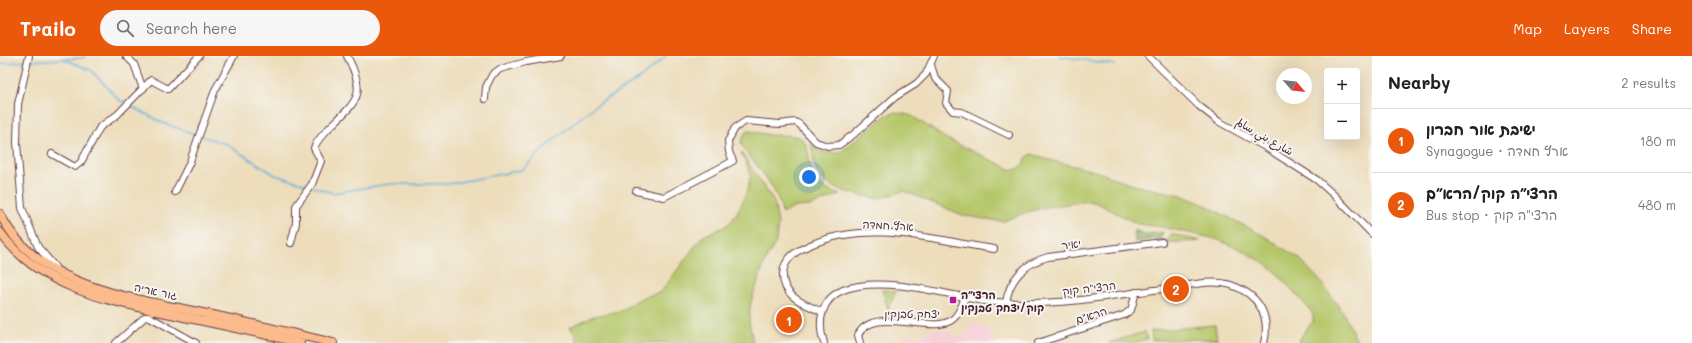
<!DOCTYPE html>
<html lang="en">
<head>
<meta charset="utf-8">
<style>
  body { margin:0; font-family:Mali,"Playpen Sans Arabic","Playpen Sans Hebrew",sans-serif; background:#f6f6f6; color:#202124 }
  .controls { position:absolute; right:12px; top:12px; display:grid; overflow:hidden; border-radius:4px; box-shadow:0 4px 16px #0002 }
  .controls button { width:36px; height:36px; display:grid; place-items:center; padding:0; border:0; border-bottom:1px solid #e0e0e0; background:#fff; color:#202124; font:20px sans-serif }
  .compass { position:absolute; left:1276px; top:12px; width:36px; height:36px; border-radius:50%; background:#fff; box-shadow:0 4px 16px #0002; rotate:118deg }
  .you { position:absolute; left:809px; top:121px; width:14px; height:14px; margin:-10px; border:3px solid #fff; border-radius:50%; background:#1a73e8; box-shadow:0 0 0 6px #1a73e833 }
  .badge { display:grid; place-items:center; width:26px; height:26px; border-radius:50%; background:#ea580c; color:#fff; font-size:13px; font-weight:700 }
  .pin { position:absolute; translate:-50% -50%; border:2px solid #fff; box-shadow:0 1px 4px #0006 }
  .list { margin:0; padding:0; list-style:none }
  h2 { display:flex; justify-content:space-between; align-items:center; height:52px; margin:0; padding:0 16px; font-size:17px }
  h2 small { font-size:13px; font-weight:400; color:#757577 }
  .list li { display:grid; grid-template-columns:26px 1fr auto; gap:12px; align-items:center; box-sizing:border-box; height:64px; padding:0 16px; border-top:1px solid #e0e0e0 }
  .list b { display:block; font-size:15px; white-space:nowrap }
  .list p { margin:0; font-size:13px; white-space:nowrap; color:#757577 }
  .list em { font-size:13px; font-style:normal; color:#757577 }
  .icon { flex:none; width:22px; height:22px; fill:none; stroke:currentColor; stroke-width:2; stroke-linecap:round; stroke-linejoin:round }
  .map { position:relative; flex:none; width:1372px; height:287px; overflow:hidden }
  header { display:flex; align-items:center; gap:24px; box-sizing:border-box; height:56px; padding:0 20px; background:#ea580c; color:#fff }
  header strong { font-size:19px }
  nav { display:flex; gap:22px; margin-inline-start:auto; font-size:14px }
  .search { width:280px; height:36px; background:#f6f6f6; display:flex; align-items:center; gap:10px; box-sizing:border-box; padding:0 14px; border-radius:22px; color:#757577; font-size:15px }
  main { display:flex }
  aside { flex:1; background:#fff }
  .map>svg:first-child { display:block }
  .built { fill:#f6cfd7 }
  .green { fill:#b6c76a; stroke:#80734a }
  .forest { fill:url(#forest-firs); stroke:#6d6644 }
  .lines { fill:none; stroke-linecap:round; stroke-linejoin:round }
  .stream { stroke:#60aed9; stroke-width:1.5 }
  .minor-casing { stroke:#623c41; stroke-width:8 }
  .major-casing { stroke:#623c41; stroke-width:10 }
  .minor { stroke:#fff; stroke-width:6 }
  .major { stroke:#fbbb8d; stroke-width:8 }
  .poi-dot { fill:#b5179e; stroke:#f6f6f2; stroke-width:1.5 }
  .labels { text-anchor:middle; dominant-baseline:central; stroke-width:4; stroke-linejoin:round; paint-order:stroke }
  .street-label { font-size:11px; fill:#4a1f2b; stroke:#f6f6f2 }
  .poi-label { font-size:11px; font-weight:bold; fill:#4a1f2b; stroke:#f6f6f2; text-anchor:start }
</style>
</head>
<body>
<header>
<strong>Trailo</strong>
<div class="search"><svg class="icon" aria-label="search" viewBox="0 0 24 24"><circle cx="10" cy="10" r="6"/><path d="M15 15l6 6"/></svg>Search here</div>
<nav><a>Map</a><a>Layers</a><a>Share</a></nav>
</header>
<main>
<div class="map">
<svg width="1372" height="287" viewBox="0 0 1372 287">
  <defs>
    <pattern id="forest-firs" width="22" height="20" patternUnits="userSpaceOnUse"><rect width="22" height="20" fill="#90ac5e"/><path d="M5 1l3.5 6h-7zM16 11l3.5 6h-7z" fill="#788b4e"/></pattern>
  </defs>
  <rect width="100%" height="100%" fill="#f6f6f2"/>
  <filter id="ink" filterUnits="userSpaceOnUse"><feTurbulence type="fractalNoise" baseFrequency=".025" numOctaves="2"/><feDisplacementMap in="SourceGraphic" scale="8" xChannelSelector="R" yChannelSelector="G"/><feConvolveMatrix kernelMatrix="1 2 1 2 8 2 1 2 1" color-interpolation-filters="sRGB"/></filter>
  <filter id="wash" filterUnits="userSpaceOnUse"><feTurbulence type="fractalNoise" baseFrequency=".012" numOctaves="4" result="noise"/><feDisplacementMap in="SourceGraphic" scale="16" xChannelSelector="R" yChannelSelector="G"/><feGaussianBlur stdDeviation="0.9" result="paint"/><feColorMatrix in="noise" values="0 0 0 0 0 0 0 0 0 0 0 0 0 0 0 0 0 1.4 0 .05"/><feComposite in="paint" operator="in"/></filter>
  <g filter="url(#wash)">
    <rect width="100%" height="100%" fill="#edddbb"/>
    <polygon class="built" points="972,266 989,274 994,287 908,287 905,278 922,280 930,274 943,273 962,283"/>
    <g class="green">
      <path d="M896,56L912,60L945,82L1010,113C1024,116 1022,103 1032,98L1045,103L1095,115L1133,129L1181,139L1207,150L1264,180L1300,203L1319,224L1344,258L1358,287H1298L1306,273L1313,266V260L1311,255L1275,215L1269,210L1242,194L1216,183L1162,171L1138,168L1097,147L1089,145L1047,151L1027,156L1004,165H998L965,160L904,135L879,142H873C853,137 826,135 816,113C813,106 813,95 811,88C819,98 831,99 842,95L885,60Z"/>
      <path d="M749,75C756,76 763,78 770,79C779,80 790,78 798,81C811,85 807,107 812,117C818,130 828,135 840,139L809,150L796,151L782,157C780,139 766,121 754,106C749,100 743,93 741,86L745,77Z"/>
      <path d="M741,96L774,146L778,167L776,186L766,203L751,245L749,265L753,287H577L576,280L570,271L594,260L621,255L641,242L661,236L701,182C711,175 718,175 727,169C736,164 751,130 750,119C749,111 744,103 741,96Z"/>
      <polygon points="1171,178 1200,185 1166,187"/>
      <polygon points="882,234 896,235 888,253"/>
      <polygon points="1215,269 1217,283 1152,284 1151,275"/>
      <polygon points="1145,276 1147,283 1133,287 1108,287"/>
    </g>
    <path class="forest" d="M1134,173C1143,180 1153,177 1163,176L1161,182L1135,186Z"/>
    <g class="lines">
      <g class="stream">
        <polyline points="1059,0 1115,9"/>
        <polyline points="63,3 91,14 119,44 126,47"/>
        <polyline points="30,5 83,2 85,0"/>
        <polyline points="0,8 26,5"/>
        <polyline points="129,49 163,67 197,79"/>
        <polyline points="201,80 226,88 275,119 309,129"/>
        <polyline points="313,131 333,137 389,128 449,128 522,114 551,86 595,50 639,23 666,0"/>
      </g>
    </g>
  </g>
  <g filter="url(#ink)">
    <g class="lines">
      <defs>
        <g id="minor">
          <polyline points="29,0 18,48 17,87 22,152 38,191 55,211"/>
          <polyline points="126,0 134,8 143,33"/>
          <polyline points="1148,0 1199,50 1218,65 1265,91 1317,124 1335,140 1372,178"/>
          <polyline points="931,9 935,22 948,35 946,47 953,55 962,56 1009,79"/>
          <polyline points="485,43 486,31 492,19 500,13 526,6 561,0"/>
          <polyline points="52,98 75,111 81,106 100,71 117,59 151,24 168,33 199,0"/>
          <polyline points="636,135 664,141 733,105 729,96 728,85 735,72 746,65 780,68 795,66 799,68 816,86 828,90 839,89 854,78 895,41 916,28 926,18 934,0"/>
          <polyline points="175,136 189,108 215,34 234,0"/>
          <path d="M291,187L296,167V150L312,128L321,105L314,92C317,84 322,80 327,74C355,46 369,41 347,0"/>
          <path d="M1006,247C1009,223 1025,207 1048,201L1162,186"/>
          <path d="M822,256C805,248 782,241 783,218C784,202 796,195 810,189C869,163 934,184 994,193"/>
          <polyline points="116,287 145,261 150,261 196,287"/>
          <path d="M824,287C817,266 821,243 843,234C881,219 944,238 984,245C1000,247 1016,247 1032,247C1079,247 1125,237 1171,232C1190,229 1212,223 1231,229C1258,238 1271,259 1264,287"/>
          <path d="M860,287L858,279C874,248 933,280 953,263C960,257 962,249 965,241"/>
          <polyline points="1038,287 1124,259 1131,254 1136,236"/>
        </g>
        <g id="major">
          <path d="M0,158C37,233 136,242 208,258C250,267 291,277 333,287"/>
          <path d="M0,176C42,236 118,246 184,261C223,269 261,277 300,287"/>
        </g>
      </defs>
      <use href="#minor" class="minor-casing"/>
      <use href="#major" class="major-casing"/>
      <use href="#minor" class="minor"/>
      <use href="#major" class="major"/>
    </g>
  </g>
  <rect class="poi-dot" x="949" y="240" width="8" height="8" rx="2"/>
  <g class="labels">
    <g class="street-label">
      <text transform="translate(1265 80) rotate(30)">شارع بني سالم</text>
      <text transform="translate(888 169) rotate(3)">ארץ חמדה</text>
      <text transform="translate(1071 188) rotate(-8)">יאיר</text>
      <text transform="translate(1089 232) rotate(-7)">הרצי"ה קוק</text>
      <text transform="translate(156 235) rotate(12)">גור אריה</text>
      <text x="912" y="257">יצחק טבנקין</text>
      <text transform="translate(1091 259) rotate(-18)">הרא"ם</text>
    </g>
    <g class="poi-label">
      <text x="961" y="238">הרצי״ה<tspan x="961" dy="13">קוק/יצחק טבנקין</tspan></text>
    </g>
  </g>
</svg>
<div class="controls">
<button>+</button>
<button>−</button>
</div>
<svg class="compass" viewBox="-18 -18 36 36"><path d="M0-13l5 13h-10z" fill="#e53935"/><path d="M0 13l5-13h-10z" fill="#757577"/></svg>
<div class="you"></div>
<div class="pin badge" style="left:789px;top:264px">1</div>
<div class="pin badge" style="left:1176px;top:233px">2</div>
</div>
<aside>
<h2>Nearby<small>2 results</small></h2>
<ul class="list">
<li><span class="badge">1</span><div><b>ישיבת אור חברון</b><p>Synagogue · ארץ חמדה</p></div><em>180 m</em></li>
<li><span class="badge">2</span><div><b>הרצי״ה קוק/הרא״ם</b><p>Bus stop · הרצי&quot;ה קוק</p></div><em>480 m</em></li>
</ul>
</aside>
</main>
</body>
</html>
